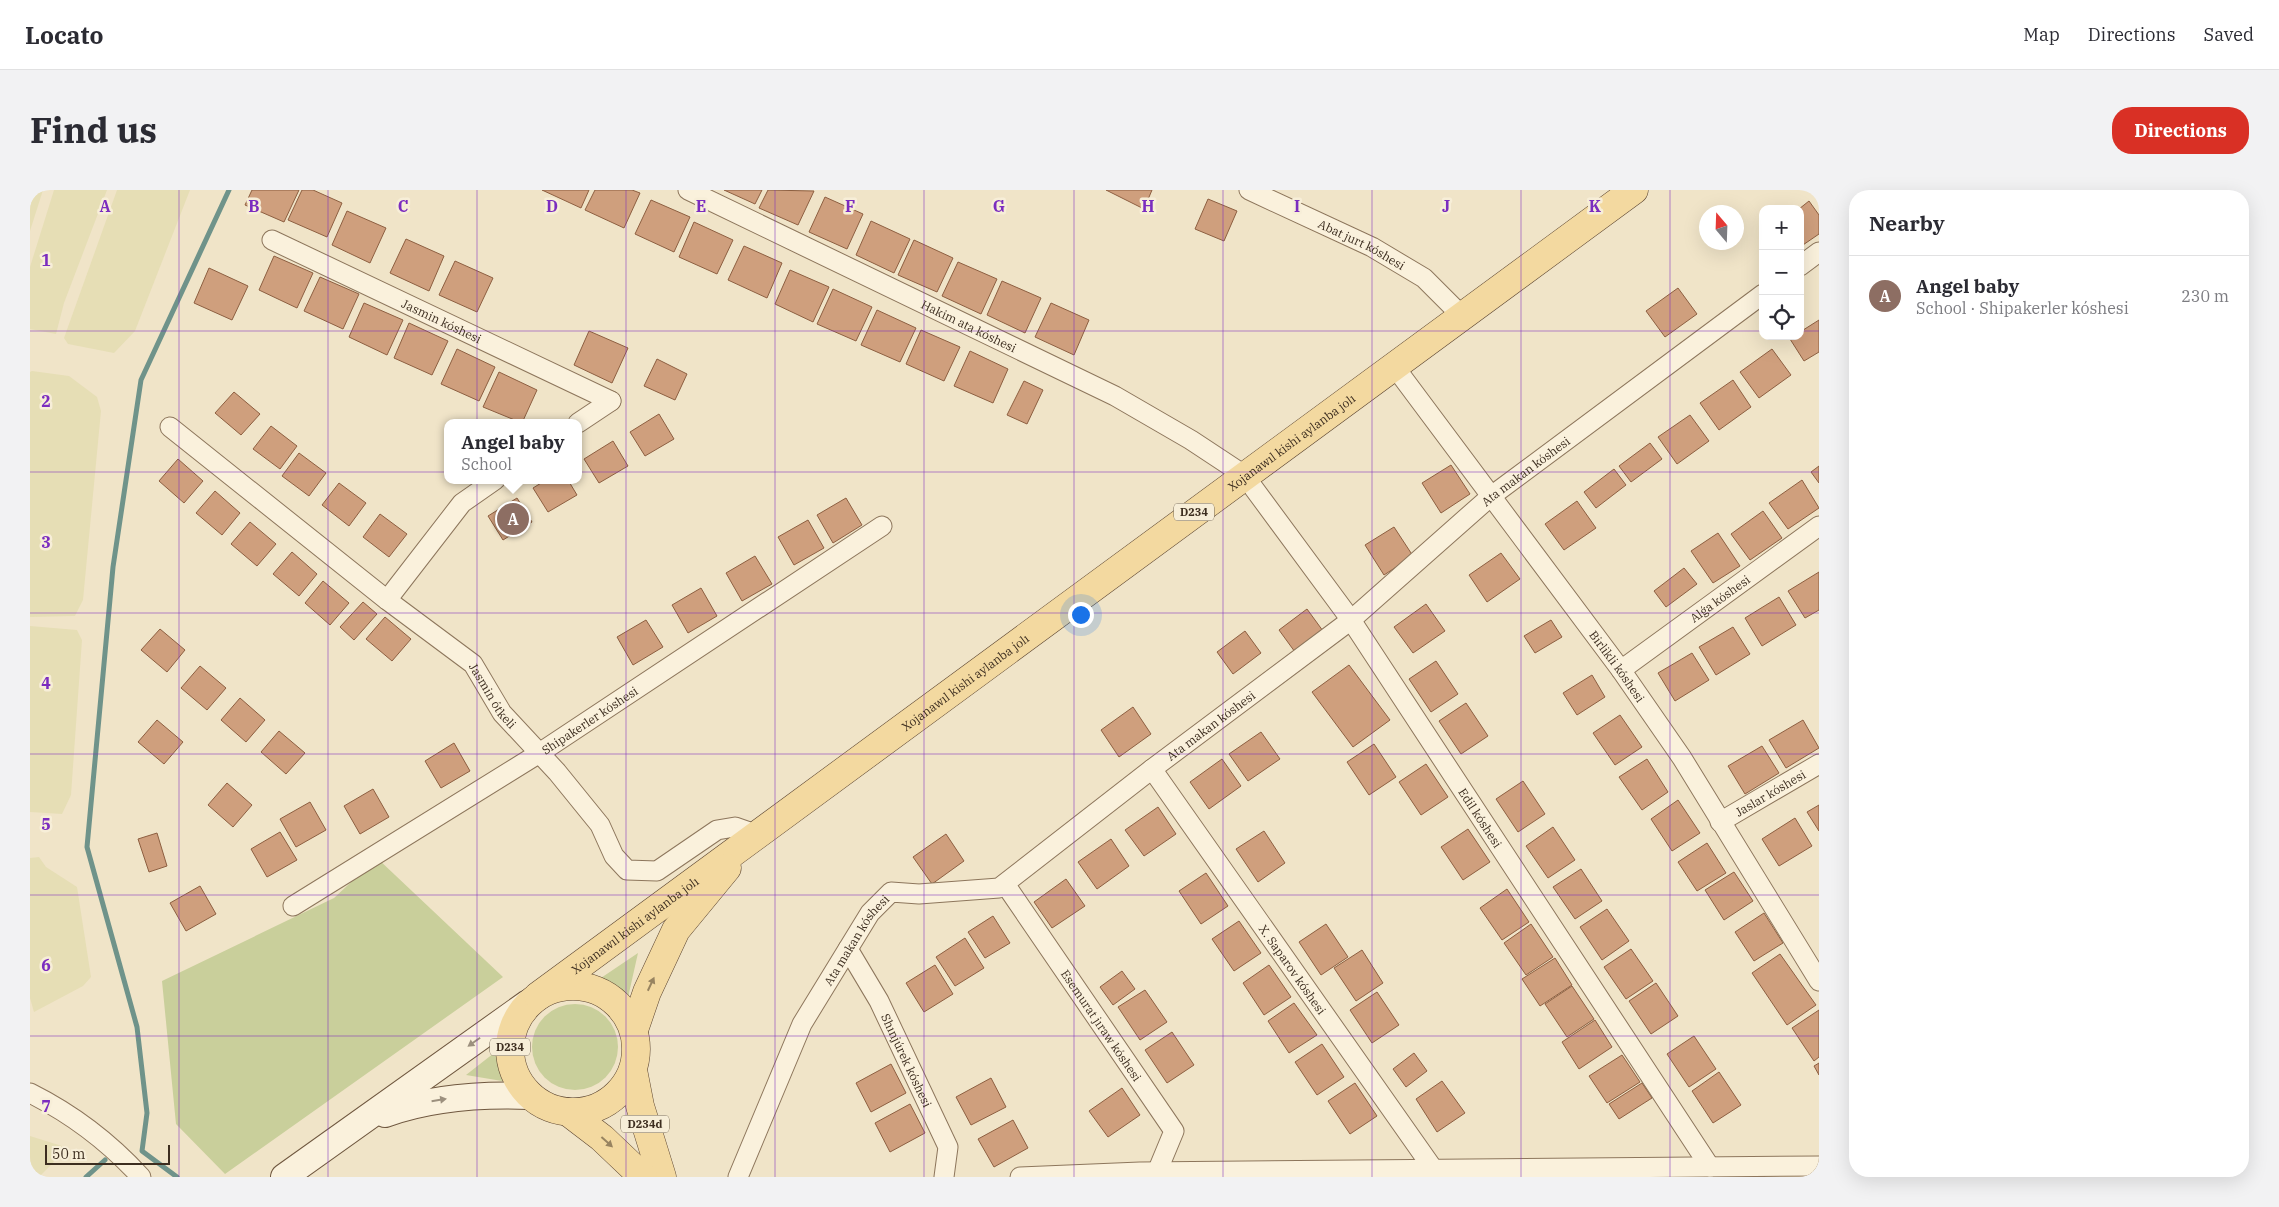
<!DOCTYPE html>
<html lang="en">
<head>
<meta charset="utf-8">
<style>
  body { margin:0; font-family:"IBM Plex Serif",serif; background:#f2f2f3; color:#2b2b33 }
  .controls { position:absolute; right:15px; top:15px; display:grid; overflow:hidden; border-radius:10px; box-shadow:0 5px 20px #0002 }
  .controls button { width:45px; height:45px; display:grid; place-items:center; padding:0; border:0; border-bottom:1px solid #e1e1e2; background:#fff; color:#2b2b33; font:25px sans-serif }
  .compass { position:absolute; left:1669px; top:15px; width:45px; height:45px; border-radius:50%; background:#fff; box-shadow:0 5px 20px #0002; rotate:341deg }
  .scale { position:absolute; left:15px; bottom:12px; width:125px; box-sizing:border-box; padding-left:5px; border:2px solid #3d2e20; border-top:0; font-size:14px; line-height:18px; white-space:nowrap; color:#3d2e20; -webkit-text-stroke:4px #f7eed8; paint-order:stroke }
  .you { position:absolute; left:1050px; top:424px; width:18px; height:18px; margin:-12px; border:4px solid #fff; border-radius:50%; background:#1a73e8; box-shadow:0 0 0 8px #1a73e833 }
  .badge { display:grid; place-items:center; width:32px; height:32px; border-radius:50%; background:#d93025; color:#fff; font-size:16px; font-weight:700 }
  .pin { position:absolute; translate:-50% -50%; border:2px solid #fff; box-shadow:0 1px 5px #0006 }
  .popup { position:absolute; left:414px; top:229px; width:138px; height:65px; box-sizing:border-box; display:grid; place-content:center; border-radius:10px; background:#fff; filter:drop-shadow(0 1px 4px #0005); font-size:16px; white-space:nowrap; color:#7c7c81 }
  .popup b { font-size:19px; color:#2b2b33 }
  .popup::after { content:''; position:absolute; left:50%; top:100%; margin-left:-10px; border:10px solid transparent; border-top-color:#fff }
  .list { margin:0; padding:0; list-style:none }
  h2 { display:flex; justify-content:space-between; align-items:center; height:65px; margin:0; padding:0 20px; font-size:21px }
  h2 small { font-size:16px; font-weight:400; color:#7c7c81 }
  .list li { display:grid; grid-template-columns:32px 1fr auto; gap:15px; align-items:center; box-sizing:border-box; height:80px; padding:0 20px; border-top:1px solid #e1e1e2 }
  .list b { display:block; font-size:19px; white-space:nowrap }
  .list p { margin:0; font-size:16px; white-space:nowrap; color:#7c7c81 }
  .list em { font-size:16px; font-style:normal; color:#7c7c81 }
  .icon { flex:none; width:28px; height:28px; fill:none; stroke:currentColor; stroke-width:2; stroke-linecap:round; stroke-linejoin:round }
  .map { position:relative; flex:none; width:1789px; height:987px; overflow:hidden; border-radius:20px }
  header { display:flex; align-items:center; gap:30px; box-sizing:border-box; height:70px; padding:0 25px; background:#fff; border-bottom:1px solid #e1e1e2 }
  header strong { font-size:24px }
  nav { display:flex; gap:28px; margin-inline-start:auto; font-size:18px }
  .intro { display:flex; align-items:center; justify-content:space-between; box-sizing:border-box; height:120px; padding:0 30px }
  h1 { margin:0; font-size:35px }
  .button { padding:12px 22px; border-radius:20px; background:#d93025; color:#fff; font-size:18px; font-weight:700 }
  main { display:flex; gap:30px; padding:0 30px }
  aside { flex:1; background:#fff; border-radius:20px; box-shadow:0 5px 20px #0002 }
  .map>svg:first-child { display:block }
  .farmland { fill:#e6deb5 }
  .green { fill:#c9cf9b }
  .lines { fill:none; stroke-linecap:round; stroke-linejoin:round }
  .stream { stroke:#6f938a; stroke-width:5 }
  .building { fill:#cf9f7d; stroke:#8d5f41 }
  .minor-casing { stroke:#8d765c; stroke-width:21 }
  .secondary-casing { stroke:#6f573f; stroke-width:28 }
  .primary-casing { stroke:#5b4430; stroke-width:29 }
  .minor { stroke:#faf1dc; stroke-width:19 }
  .secondary { stroke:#faf1dc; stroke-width:26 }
  .primary { stroke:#f3d9a0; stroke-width:28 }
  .oneway { fill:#988460 }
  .oneway2 { fill:#9c907e }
  .grid { fill:none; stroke:#7b2cbf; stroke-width:1; stroke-opacity:0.55 }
  .labels { text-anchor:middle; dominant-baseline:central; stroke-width:5; stroke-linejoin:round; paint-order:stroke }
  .shield { fill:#f7eed8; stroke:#756857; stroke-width:1 }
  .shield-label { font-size:11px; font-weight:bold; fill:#3d2e20 }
  .street-label { font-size:12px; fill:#3d2e20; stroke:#f7eed8 }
  .grid-label { font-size:16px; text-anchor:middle; font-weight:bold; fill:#7b2cbf; stroke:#f7eed8; stroke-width:5; stroke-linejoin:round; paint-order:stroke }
</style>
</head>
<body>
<header>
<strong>Locato</strong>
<nav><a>Map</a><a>Directions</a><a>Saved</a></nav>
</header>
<div class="intro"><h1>Find us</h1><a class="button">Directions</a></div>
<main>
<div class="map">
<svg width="1789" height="987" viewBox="0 0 1789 987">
  <rect width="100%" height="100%" fill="#f0e4c8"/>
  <g class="farmland">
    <polygon points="0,0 13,0 0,41"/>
    <polygon points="24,0 77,0 34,113 26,144 0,139 0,77"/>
    <polygon points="87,0 160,0 105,141 84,163 38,154 34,148"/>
    <polygon points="2,181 39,186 67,207 71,221 53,410 45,426 0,427 0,182"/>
    <polygon points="0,436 47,440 52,450 41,605 32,624 0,622"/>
    <polygon points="9,667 16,677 47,697 61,787 53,796 4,822 0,808 0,668"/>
    <polygon points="0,946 32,956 23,973 9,987 0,987"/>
  </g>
  <g class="green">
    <polygon points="347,668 473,787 195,984 146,934 132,791 304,708"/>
    <path d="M608,763L597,812C586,802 577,796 562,794Z"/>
    <circle cx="545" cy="857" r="43"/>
    <polygon points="473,856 472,875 478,892 436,885"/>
  </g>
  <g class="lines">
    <g class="stream">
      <polyline points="56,987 75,970"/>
      <polyline points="147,987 112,961 117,923 107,837 57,657 83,377 111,190 199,0"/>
    </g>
  </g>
  <g class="building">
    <polygon points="222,0 269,0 254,32 215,15"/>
    <polygon points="272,0 283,0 312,13 297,47 258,30"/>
    <polygon points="512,0 559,0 551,18"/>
    <polygon points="565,0 602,0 610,3 594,38 555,20"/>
    <polygon points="694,0 732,0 725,14"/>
    <polygon points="738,0 784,1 768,35 729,18"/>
    <polygon points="1076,0 1122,0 1114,19"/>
    <polygon points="795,7 833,24 817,59 779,42"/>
    <polygon points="1178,9 1207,21 1194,51 1165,39"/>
    <polygon points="621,10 660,27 644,62 605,44"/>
    <polygon points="1779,11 1789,25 1789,44 1770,57 1769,19"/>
    <polygon points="317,21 356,38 340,73 302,55"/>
    <polygon points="841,31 880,49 864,83 826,65"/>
    <polygon points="664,32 703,50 687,84 649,67"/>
    <polygon points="376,49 414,66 399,101 360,83"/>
    <polygon points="884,50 923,68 907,102 868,85"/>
    <polygon points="714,56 752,73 737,108 698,90"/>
    <polygon points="244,66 283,83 267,118 229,100"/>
    <polygon points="425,71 463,88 447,122 409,105"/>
    <polygon points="928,72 967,89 951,124 912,106"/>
    <polygon points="179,78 218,96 202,130 164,113"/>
    <polygon points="760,80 799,97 783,132 745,114"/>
    <polygon points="290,87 329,104 313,139 274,121"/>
    <polygon points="972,91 1011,108 995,143 957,125"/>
    <polygon points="1648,98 1667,124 1635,147 1616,121"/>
    <polygon points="803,99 842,117 826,151 787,134"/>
    <polygon points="334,113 373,130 357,165 319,147"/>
    <polygon points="1021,113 1059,130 1044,165 1005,147"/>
    <polygon points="847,120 886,138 870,172 831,155"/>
    <polygon points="1789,130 1789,162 1774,171 1760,149 1770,146 1770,142"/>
    <polygon points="379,133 418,151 402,185 364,168"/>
    <polygon points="891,140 930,157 914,191 876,174"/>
    <polygon points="559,141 598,158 582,193 544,175"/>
    <polygon points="427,159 465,177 449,211 411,194"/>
    <polygon points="1742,159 1761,185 1729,208 1710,182"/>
    <polygon points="940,161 978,179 963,213 924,196"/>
    <polygon points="627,169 657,184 645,210 614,196"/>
    <polygon points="469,182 507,200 492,233 453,217"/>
    <polygon points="1703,190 1721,217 1689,240 1670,213"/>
    <polygon points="994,191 1013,200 997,234 977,225"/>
    <polygon points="204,202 230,224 211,245 185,223"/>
    <polygon points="629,224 644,249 615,266 600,242"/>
    <polygon points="1660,225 1679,251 1647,274 1628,247"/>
    <polygon points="241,236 267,256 250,279 223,259"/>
    <polygon points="583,251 598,276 569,293 554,269"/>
    <polygon points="1620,253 1632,269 1601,292 1589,276"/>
    <polygon points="269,263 296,283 279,306 252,286"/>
    <polygon points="148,269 173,291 154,313 129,291"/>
    <polygon points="1421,275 1440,304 1411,323 1392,293"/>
    <polygon points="1789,276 1789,293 1781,282"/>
    <polygon points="1584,279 1596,295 1566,318 1554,302"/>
    <polygon points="516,290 538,290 547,305 518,322 503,298"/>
    <polygon points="1772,290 1789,318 1758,339 1739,313"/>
    <polygon points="309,293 336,313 319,336 292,315"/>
    <polygon points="185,301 210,323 192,345 166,323"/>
    <polygon points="487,308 502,332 473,350 458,326"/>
    <polygon points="816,308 832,335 803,353 787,325"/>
    <polygon points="1547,311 1566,338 1534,360 1515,334"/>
    <polygon points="1733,321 1752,348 1720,370 1701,344"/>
    <polygon points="350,324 377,344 359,367 333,347"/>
    <polygon points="778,330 794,358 764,375 748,347"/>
    <polygon points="220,332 246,354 227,376 201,354"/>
    <polygon points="1364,337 1383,366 1354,385 1335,355"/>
    <polygon points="1688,343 1710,376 1683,393 1661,361"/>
    <polygon points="262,362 287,384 269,406 243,384"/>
    <polygon points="1471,363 1490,389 1457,412 1439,385"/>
    <polygon points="725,366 742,394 712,411 696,383"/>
    <polygon points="1654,378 1667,394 1636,417 1624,401"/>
    <polygon points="1789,382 1789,420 1775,428 1758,401"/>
    <polygon points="293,391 319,413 300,435 275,413"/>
    <polygon points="671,398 687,426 658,443 642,415"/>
    <polygon points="1749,407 1766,435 1732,456 1715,428"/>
    <polygon points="333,412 347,424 324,450 310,437"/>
    <polygon points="1396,414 1415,441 1383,463 1364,437"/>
    <polygon points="1277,419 1293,441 1265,462 1249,440"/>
    <polygon points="355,427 381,449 362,471 336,449"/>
    <polygon points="616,430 633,457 603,475 587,447"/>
    <polygon points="1521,430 1532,447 1505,463 1494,446"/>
    <polygon points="1703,437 1720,464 1686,485 1669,457"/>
    <polygon points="130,439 155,460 137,482 111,460"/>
    <polygon points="1215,441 1231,463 1203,484 1187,462"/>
    <polygon points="1662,463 1679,490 1645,511 1628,483"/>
    <polygon points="1406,471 1428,504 1401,522 1379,489"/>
    <polygon points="1319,475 1360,530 1323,557 1282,502"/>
    <polygon points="170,476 196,498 177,520 151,498"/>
    <polygon points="1562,485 1575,507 1547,525 1533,503"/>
    <polygon points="210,508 235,530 216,552 191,530"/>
    <polygon points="1436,513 1458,546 1431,564 1409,531"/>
    <polygon points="1103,517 1121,544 1089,567 1071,540"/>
    <polygon points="1590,525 1612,557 1585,575 1563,543"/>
    <polygon points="127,530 153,552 134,574 108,552"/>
    <polygon points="1773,530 1789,558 1756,578 1739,550"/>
    <polygon points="249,541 275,563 256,584 231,562"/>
    <polygon points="1231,542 1250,569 1218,591 1199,564"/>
    <polygon points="424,553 440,581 411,598 395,571"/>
    <polygon points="1344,554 1366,587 1339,605 1317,572"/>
    <polygon points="1732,556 1749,583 1715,604 1698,576"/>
    <polygon points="1192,569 1211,596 1179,619 1160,592"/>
    <polygon points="1617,569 1638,602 1612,620 1589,587"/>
    <polygon points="1396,574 1418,607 1391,625 1369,592"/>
    <polygon points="1493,591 1515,624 1488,642 1466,609"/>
    <polygon points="197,593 222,615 203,637 178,615"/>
    <polygon points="343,599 359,627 330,644 314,616"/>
    <polygon points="1648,610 1670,643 1642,661 1621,629"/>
    <polygon points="280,612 296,640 266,657 250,629"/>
    <polygon points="1789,615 1789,641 1777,622"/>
    <polygon points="1128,617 1146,644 1114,666 1095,640"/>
    <polygon points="1765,628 1782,656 1749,676 1732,649"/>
    <polygon points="1523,637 1545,670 1518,688 1496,656"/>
    <polygon points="1438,639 1460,672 1433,690 1411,657"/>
    <polygon points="1234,641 1255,673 1228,692 1206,659"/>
    <polygon points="250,642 267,670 237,687 221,659"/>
    <polygon points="127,643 137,676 119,682 108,649"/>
    <polygon points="916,644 934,671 902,694 883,667"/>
    <polygon points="1081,649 1099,676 1067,699 1048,672"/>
    <polygon points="1677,653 1696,683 1667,701 1648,672"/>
    <polygon points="1551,679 1572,711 1545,729 1523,697"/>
    <polygon points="1704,682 1723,711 1694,730 1675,700"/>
    <polygon points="1176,683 1198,716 1171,734 1149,701"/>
    <polygon points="1036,689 1055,716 1022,738 1004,712"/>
    <polygon points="170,696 186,724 156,741 140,713"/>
    <polygon points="1477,699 1499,732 1472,750 1450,718"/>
    <polygon points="1577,719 1599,751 1572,770 1550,737"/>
    <polygon points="1734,723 1753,753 1724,771 1705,742"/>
    <polygon points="963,726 980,753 955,768 938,742"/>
    <polygon points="1209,731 1231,763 1204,781 1182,749"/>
    <polygon points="1296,734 1318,767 1291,785 1269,752"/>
    <polygon points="1501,734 1523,767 1496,785 1474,753"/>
    <polygon points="935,748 954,778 925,796 906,767"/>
    <polygon points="1601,759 1623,791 1596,809 1574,777"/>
    <polygon points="1332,760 1353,793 1326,811 1304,778"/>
    <polygon points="1750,764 1786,815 1757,835 1722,783"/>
    <polygon points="1525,768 1542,795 1510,816 1492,789"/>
    <polygon points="905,775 923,804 894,822 876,793"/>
    <polygon points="1239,775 1261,807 1234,825 1213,793"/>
    <polygon points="1092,781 1105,799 1083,815 1070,797"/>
    <polygon points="1626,793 1648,826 1621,844 1599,811"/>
    <polygon points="1542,796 1564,829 1537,847 1515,814"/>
    <polygon points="1115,800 1137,832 1110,850 1088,817"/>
    <polygon points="1347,802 1369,835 1342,853 1320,820"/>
    <polygon points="1264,813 1287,845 1259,863 1238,831"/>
    <polygon points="1789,820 1789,867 1784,871 1762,838"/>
    <polygon points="1565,830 1582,857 1549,879 1532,852"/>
    <polygon points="1142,842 1164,875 1137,893 1115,860"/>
    <polygon points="1664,846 1686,879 1659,897 1637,864"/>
    <polygon points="1292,854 1314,887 1287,905 1265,872"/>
    <polygon points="1384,863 1397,881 1376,897 1363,879"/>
    <polygon points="1592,865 1610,892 1577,913 1559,886"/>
    <polygon points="1789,873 1789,885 1784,876"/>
    <polygon points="861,874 876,903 841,922 826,893"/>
    <polygon points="1689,882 1711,915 1683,933 1662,901"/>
    <polygon points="961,888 976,917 941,935 926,907"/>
    <polygon points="1412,891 1435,923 1407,942 1386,909"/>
    <polygon points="1325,893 1347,926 1320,944 1298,911"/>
    <polygon points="1612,893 1622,908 1589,929 1579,914"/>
    <polygon points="1092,898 1110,925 1078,947 1059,921"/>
    <polygon points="880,914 895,943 860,962 845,933"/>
    <polygon points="983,930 998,958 964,977 948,949"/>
  </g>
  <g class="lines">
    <defs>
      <g id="minor">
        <path id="s1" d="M658,0L1085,206L1161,250L1214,285L1321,430L1680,977"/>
        <path id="s2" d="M1219,0L1342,57L1394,88L1432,126"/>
        <path id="s3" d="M242,50L581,211"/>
        <polyline points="1770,76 1789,62"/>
        <path id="s4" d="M1364,176L1591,480L1652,568L1789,791"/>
        <polyline points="548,233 581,211"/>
        <path id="s5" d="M140,237L357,410L443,474L472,523L527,582L570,635L584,666L597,680L627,681L687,640L705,637L725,644"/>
        <polyline points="357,410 432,313 465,290"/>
        <path id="s6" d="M1591,480L1789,336"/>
        <path id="s7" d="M1122,579L1404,980"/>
        <path id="s8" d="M1690,632L1789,574"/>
        <path id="s9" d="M975,694L1144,941L1127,982"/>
        <path id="s10" d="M263,716L508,564L852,336"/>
        <path id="s11" d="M818,759L849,811L918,957L914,987"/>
        <path d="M0,903C42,924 79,952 111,987"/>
        <path id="s12" d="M708,987L772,834L840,723L861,702L889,704L969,698L1122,579L1321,430L1460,307L1733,104"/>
        <polyline points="990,987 1110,982 1789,976"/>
      </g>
      <g id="secondary">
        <path d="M355,924C402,907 451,904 500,906"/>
        <polyline points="254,987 498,813"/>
      </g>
      <g id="primary">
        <circle cx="543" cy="859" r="63"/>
        <path id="s13" d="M508,806L1604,0"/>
        <polyline points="604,840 617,802 646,740 697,678"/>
        <polyline points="603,880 610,916 632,987"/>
        <polyline points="538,922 572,948 613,987"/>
      </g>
    </defs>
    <use href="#minor" class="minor-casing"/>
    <use href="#secondary" class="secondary-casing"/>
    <use href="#primary" class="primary-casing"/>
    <use href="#minor" class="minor"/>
    <use href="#secondary" class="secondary"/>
    <use href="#primary" class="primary"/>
  </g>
  <defs><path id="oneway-solid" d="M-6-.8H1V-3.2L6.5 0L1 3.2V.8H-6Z" transform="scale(1.25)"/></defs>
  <g class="oneway">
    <use href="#oneway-solid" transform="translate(621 794) rotate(-65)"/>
    <use href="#oneway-solid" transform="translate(577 952) rotate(42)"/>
  </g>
  <g class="oneway2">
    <use href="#oneway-solid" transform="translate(444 852) rotate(145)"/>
    <use href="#oneway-solid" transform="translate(409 910) rotate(-9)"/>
  </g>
  <path class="grid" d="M149,0V987M298,0V987M447,0V987M596,0V987M745,0V987M894,0V987M1044,0V987M1193,0V987M1342,0V987M1491,0V987M1640,0V987M0,141H1733M1770,141H1789M0,282H1789M0,423H1789M0,564H1789M0,705H1789M0,846H1789"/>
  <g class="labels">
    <g class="shield">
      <rect x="1144" y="313.5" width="40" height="17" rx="4"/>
      <rect x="460" y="848.5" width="40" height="17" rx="4"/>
      <rect x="591" y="925.5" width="48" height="17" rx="4"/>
    </g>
    <g class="shield-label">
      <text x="1164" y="322">D234</text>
      <text x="480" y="857">D234</text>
      <text x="615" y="934">D234d</text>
    </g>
    <g class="street-label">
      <text stroke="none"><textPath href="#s2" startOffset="125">Abat jurt kóshesi</textPath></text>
      <text stroke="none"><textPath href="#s3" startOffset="188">Jasmin kóshesi</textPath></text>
      <text stroke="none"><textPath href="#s1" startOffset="312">Hakim ata kóshesi</textPath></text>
      <text stroke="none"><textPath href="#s13" startOffset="935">Xojanawıl kishi aylanba jolı</textPath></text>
      <text stroke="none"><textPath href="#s12" startOffset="1106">Ata makan kóshesi</textPath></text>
      <text stroke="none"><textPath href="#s6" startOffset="122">Alǵa kóshesi</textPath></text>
      <text stroke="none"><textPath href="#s4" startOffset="374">Birlikli kóshesi</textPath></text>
      <text stroke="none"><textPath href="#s13" startOffset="530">Xojanawıl kishi aylanba jolı</textPath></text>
      <text stroke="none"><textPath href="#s5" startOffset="422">Jasmin ótkeli</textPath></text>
      <text stroke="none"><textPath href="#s10" startOffset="350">Shipakerler kóshesi</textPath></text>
      <text stroke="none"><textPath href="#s12" startOffset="701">Ata makan kóshesi</textPath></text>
      <text stroke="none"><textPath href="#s8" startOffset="58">Jaslar kóshesi</textPath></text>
      <text stroke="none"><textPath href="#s1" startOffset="1042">Edil kóshesi</textPath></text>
      <text stroke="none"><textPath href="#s13" startOffset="120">Xojanawıl kishi aylanba jolı</textPath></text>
      <text stroke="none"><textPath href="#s12" startOffset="266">Ata makan kóshesi</textPath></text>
      <text stroke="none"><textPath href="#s7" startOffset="245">X. Saparov kóshesi</textPath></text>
      <text stroke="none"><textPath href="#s9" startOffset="171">Esemurat jıraw kóshesi</textPath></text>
      <text stroke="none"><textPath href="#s11" startOffset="126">Shınjúrek kóshesi</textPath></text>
    </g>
  </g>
  <g class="grid-label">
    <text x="75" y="22">A</text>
    <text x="224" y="22">B</text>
    <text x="373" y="22">C</text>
    <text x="522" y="22">D</text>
    <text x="671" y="22">E</text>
    <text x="820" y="22">F</text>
    <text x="969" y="22">G</text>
    <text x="1118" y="22">H</text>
    <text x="1267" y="22">I</text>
    <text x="1416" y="22">J</text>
    <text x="1565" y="22">K</text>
    <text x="16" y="76">1</text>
    <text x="16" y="217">2</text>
    <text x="16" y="358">3</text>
    <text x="16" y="499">4</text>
    <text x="16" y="640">5</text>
    <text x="16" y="781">6</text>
    <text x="16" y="922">7</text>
  </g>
</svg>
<div class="controls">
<button>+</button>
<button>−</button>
<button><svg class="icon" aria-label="locate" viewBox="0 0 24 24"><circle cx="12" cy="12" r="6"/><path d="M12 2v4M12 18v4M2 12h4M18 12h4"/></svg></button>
</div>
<svg class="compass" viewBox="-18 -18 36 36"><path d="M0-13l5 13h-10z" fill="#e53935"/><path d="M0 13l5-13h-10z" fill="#7c7c81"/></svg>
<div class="scale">50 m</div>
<div class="you"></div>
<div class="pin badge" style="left:483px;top:329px;background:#8d6e63">A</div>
<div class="popup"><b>Angel baby</b>School</div>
</div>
<aside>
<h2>Nearby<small></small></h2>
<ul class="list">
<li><span class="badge" style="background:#8d6e63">A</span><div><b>Angel baby</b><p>School · Shipakerler kóshesi</p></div><em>230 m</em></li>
</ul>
</aside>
</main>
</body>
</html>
